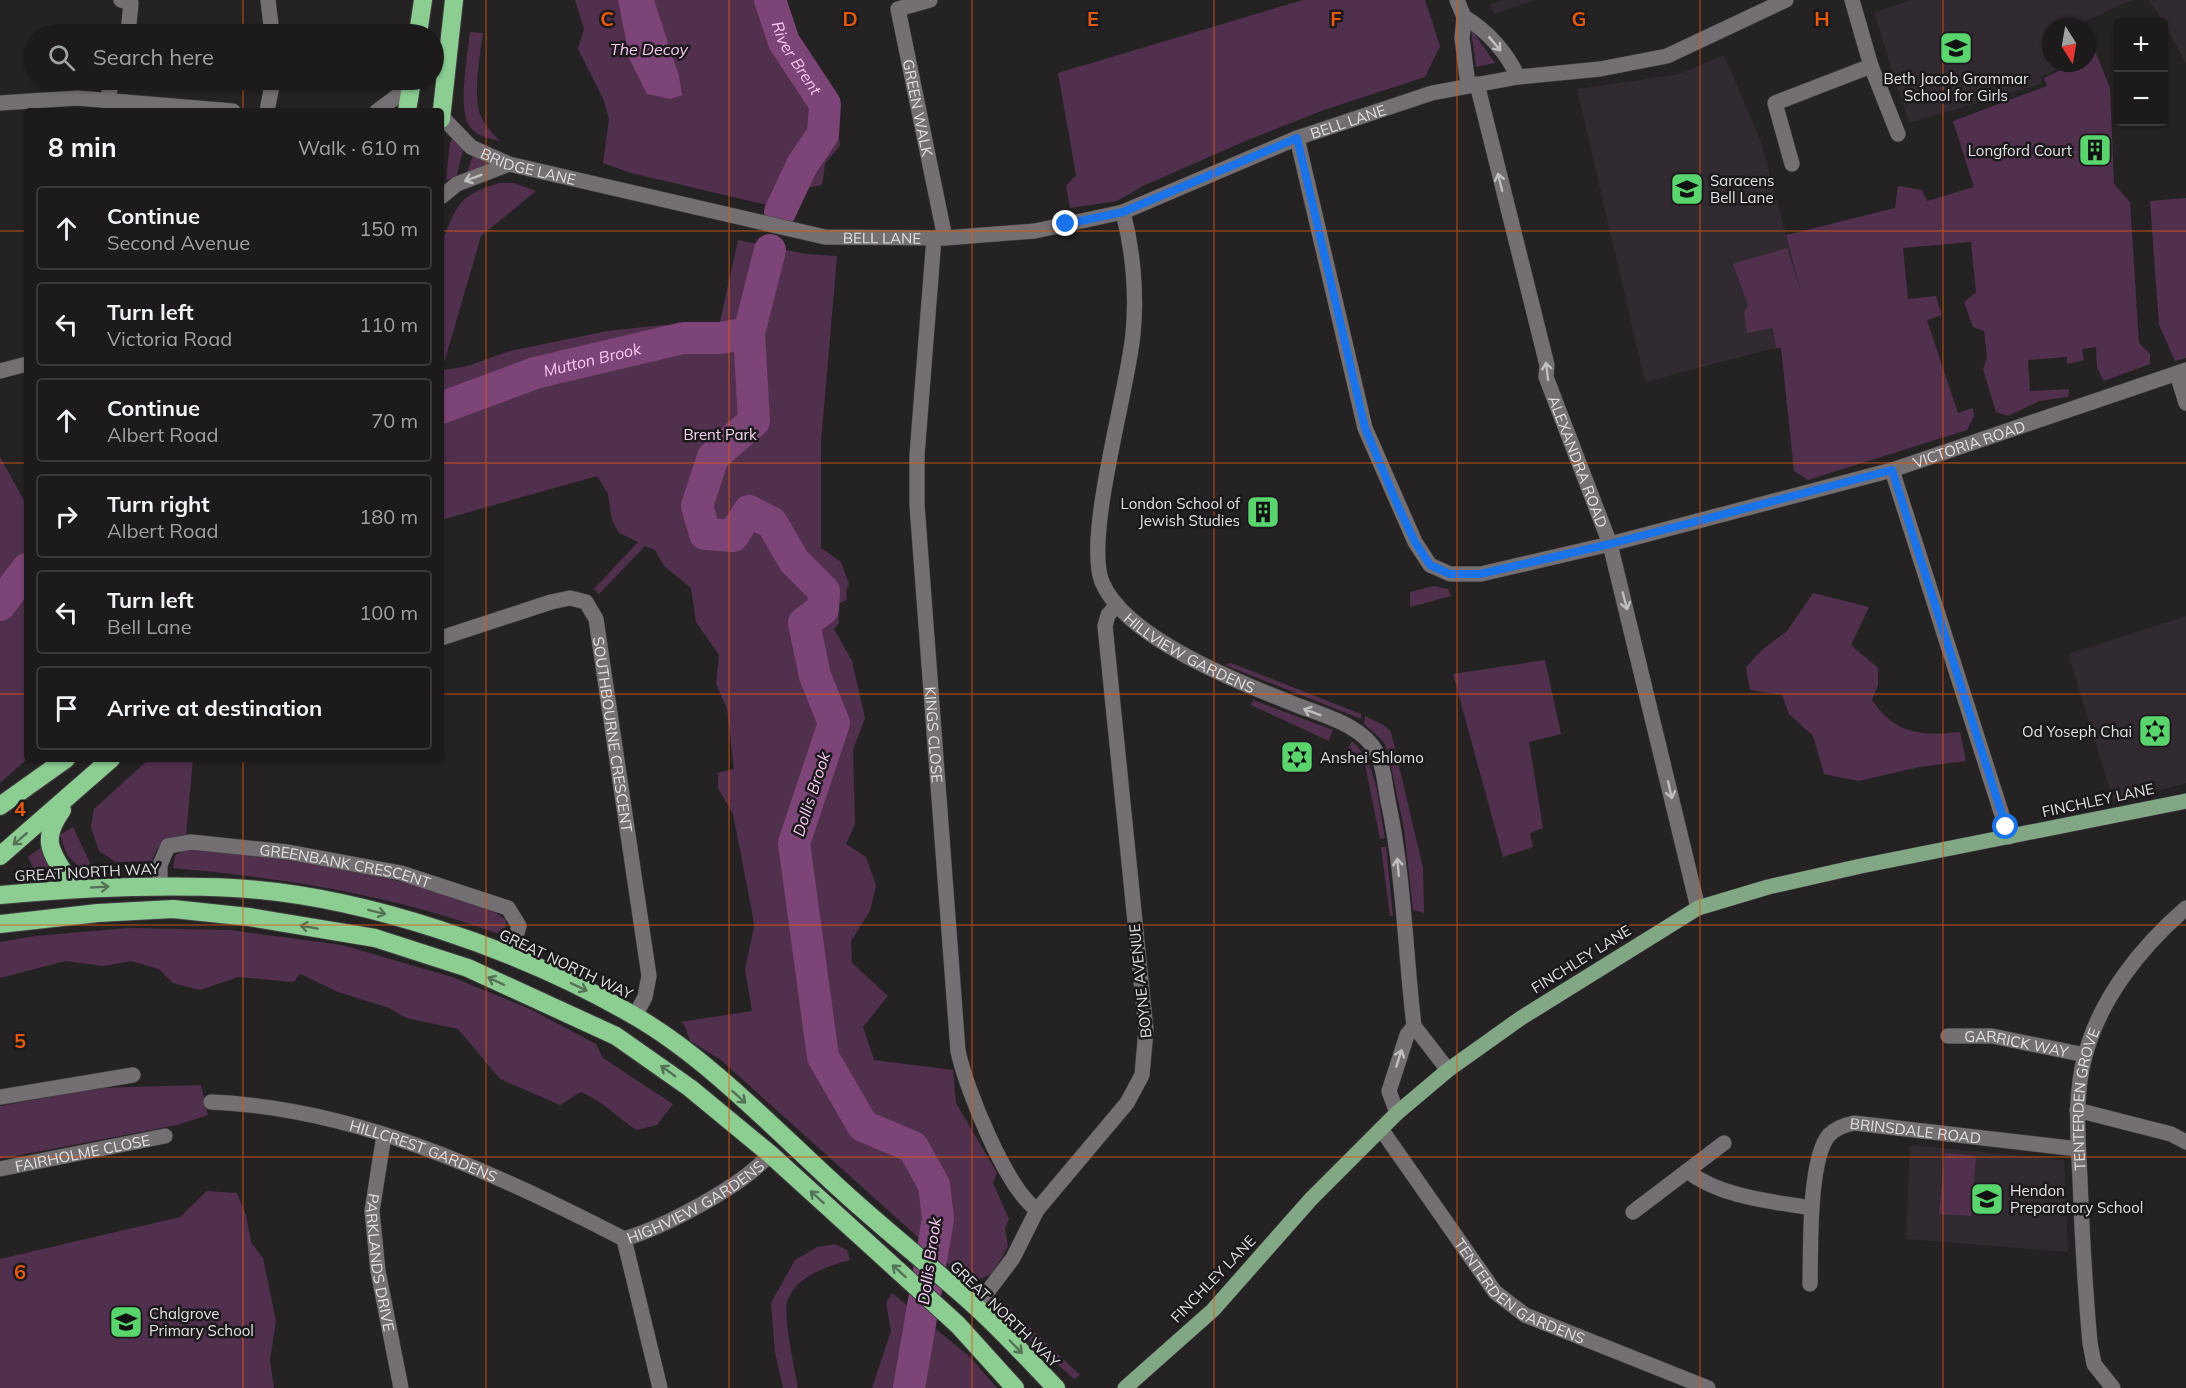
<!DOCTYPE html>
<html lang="en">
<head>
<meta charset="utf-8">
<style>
  body { margin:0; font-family:Mulish,sans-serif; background:#292728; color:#f1f3f6 }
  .controls { position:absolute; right:18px; top:18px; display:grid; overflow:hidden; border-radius:6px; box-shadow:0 2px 4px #0004 }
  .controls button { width:54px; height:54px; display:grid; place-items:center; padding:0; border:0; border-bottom:2px solid #3a383a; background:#1c1a1b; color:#f1f3f6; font:30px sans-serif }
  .compass { position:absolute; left:2042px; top:18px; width:54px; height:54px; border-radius:50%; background:#1c1a1b; box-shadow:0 2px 4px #0004; rotate:169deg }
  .stop { position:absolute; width:18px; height:18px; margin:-14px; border:4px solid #1a73e8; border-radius:50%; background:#fff }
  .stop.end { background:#1a73e8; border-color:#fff; box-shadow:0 2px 6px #0008 }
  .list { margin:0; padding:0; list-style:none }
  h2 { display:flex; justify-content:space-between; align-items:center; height:78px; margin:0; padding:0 24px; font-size:26px }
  h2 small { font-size:20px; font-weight:400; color:#a0a1a3 }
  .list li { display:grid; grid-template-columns:39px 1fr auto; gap:18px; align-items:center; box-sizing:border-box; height:84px; margin:0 12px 12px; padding:0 12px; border:2px solid #3a383a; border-radius:6px }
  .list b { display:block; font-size:22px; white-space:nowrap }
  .list p { margin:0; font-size:20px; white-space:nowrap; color:#a0a1a3 }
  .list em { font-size:20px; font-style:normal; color:#a0a1a3 }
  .icon { flex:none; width:33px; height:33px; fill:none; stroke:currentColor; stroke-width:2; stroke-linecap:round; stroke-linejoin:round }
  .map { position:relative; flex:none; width:2186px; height:1388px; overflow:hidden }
  .search { position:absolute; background:#1c1a1b; box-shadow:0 2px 4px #0004; left:24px; top:24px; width:420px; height:66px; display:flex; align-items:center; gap:15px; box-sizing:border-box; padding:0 21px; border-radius:33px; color:#a0a1a3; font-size:22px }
  .panel { position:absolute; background:#1c1a1b; box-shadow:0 2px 4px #0004; left:24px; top:108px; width:420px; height:654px; border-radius:6px }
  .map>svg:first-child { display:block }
  .built { fill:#322a31 }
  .green { fill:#51304d }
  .water { fill:#7d4477 }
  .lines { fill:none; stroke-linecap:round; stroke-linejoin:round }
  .river { stroke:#7d4477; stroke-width:32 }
  .minor-casing { stroke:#413e41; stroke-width:16 }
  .major-casing { stroke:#413e41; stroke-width:16 }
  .highway-casing { stroke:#413e41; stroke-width:20 }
  .minor { stroke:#736f72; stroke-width:15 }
  .major { stroke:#82a785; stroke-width:15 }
  .highway { stroke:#8ccd92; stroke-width:18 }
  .oneway { stroke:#c1bec0 }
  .oneway2 { stroke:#547356 }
  .route { stroke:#1a73e8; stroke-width:8 }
  .grid { fill:none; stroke:#e8590c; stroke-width:1.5; stroke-opacity:0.55 }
  .labels { text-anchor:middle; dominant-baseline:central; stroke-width:5; stroke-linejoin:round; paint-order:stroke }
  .poi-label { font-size:15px; fill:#e2e0e2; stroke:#1b191b; text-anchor:start }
  .street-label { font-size:15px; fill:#e2e0e2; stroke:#1b191b }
  .park-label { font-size:15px; fill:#f7d4f2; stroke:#1b191b }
  .water-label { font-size:16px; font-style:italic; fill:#f9c7f2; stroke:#1b191b }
  .grid-label { font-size:20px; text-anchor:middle; font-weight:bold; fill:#e8590c; stroke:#1b191b; stroke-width:5; stroke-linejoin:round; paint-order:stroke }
</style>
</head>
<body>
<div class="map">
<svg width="2186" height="1388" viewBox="0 0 2186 1388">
  <rect width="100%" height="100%" fill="#252224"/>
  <g class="built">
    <polygon points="1503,0 1535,0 1494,14 1490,5"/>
    <polygon points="1911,0 2132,0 2083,22 2084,27 2051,27 2051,63 2072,63 2040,77 2043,83 1909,123 1874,13"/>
    <polygon points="2148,0 2186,0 2186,64 2164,22"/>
    <polygon points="1724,55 1761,142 1815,342 1767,350 1645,382 1577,89 1680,74"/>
    <polygon points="2186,616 2186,783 2114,802 2068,654"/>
    <polygon points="1910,1145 2064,1160 2068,1252 1906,1239"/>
  </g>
  <g class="green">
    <path d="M575,0H785L781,2C781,44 815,68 832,104C838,115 838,132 840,145L825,164L822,185L802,189L797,212L631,173L603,163L609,119L603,98L578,49L584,29Z"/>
    <polygon points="1303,0 1425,0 1440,46 1425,77 1324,110 1250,139 1145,185 1117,201 1070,208 1066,186 1076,175 1058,73"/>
    <polygon points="1471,29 1495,63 1476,67"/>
    <path d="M470,32L483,33C480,54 473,94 480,114C484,125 492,133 500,141C488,138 478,137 470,127C457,110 468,54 470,32Z"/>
    <polygon points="2096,53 2110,88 2114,184 2130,202 2139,343 2150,354 2150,364 2104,381 2097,368 2096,347 2082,349 2084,360 2067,364 2067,357 2028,360 2030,391 2069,389 2068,397 2039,401 2008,416 1996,412 1983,369 1987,358 1984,331 1973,327 1964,302 1976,292 1971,242 1903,248 1908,299 1936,296 1942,315 1927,320 1958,413 1973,408 1974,416 1967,430 1808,480 1794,471 1781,348 1776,348 1773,328 1747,333 1744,312 1748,305 1733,264 1787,248 1801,292 1786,235 1895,208 1898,186 1922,190 1927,201 1974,187 1953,121 2047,86 2044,78 2076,63 2087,63 2087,57"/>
    <polygon points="453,138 464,147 456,178 446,180 450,142"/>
    <polygon points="474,153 488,164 467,172"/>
    <path d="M500,183H514L536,191L481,236L442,370L464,367L510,351L607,331L663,325L718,331L738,240L806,254L837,256L821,442V548L841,562L849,584L846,590L847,600L838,604L839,623L834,629L852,661L865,718L853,750L855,824L846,844L866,857L876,885L870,911L851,941L852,963L888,996L863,1027L874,1060L953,1070L956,1103L997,1173L993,1183L1009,1219L1005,1229L1008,1246L993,1273L970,1284L721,1060L690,1041L685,1026L680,1022L752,1011L745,969L754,927L752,912L733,814L718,788V773L734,769L727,709L716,684L719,655L696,622L691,588L664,566L655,550L645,546L599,594L594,589L638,542L619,533L612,520L608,494L597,476L441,520V245C457,206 457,195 500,183Z"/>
    <polygon points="2186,198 2186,358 2175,361 2159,325 2150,201"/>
    <polygon points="0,457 27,506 27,759 0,783"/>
    <polygon points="1434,586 1448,589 1451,596 1410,607 1410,592"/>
    <path d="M1813,593L1869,607L1851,645L1878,668V685L1872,700C1895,734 1920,736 1960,732L1966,761L1919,767L1859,781L1824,774L1813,736L1789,714L1782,695L1750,690L1746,667L1763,649L1787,631Z"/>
    <polygon points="1545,660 1561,734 1529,742 1543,828 1530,833 1533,847 1503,857 1453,674"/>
    <polygon points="1231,663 1361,714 1361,719 1225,665"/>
    <polygon points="1253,700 1333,730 1329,741 1251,705"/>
    <polygon points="1365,716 1385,726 1391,732 1423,868 1424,913 1413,910 1404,829 1388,752 1383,741 1364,724"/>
    <path d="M1352,741C1379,765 1378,805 1385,838L1380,839L1365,764L1359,755L1348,749Z"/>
    <path d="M149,759H193L186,835C166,837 159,841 152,861L116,862L99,851L91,827L94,809Z"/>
    <polygon points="73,827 91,865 80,868 67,855 60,835"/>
    <polygon points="42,847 56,870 36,873 28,857"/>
    <path d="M193,847C279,859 369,869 452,896C471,903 490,907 506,920L504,936C398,896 286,878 173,868L175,855Z"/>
    <polygon points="1381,847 1386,847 1393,916 1390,916"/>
    <path d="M128,928L230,930L342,945L452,977L530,1009L596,1044L603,1058L673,1104L657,1125L636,1130C617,1117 603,1101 581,1092L560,1105L500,1079L458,1029L406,1018L389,1008L338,992L300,974L294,982L238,977L200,990L173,983L159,969L131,961L104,966L65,961L0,978V942L35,936Z"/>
    <polygon points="201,1085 208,1115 177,1125 0,1159 0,1106 99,1088"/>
    <polygon points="1945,1153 1976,1156 1971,1216 1939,1214"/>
    <polygon points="207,1191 237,1193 246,1215 251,1242 263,1258 276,1321 270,1360 274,1388 0,1388 0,1259 180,1217"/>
    <path d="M835,1244L847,1250L850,1260C828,1266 798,1275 788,1299C782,1314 795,1370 798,1388H783L775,1352L771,1303L795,1260L817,1247Z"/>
    <polygon points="892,1293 970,1357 997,1388 872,1388 891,1331 886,1303"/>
    <polygon points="999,1298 1080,1375 1074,1379 1002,1315"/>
  </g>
  <polygon class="water" points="618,0 654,0 679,76 682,95 671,99 647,94 630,60"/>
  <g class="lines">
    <g class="river">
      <path id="s1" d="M770,0L784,42L825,104L823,134L802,165L780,212"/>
      <polyline points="770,250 749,333 754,421 713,457 697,506 705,534 733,536 749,511 772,523 794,561 824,591 823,609 804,623 815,676 834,723 794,843 823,1057 863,1126 913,1147 934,1185 938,1219 909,1388"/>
      <path id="s2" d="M441,408L535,373L683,338H720L749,333"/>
      <polyline points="0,605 27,569"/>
    </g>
    <defs>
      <g id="minor">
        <polyline points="121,0 131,3 128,34"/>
        <polyline points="268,0 272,34"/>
        <path id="s3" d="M930,0L898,9L945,238"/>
        <polyline points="1457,0 1464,17 1462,38 1468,85"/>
        <polyline points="1852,0 1871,66 1898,134"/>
        <path d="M1464,17C1487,30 1507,53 1518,77"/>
        <path id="s4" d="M1477,84L1547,365L1546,377L1610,544L1698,908"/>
        <polyline points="106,102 113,80"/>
        <polyline points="0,103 77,98 233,111"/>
        <polyline points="267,111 273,80"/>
        <polyline points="377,111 411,86"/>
        <path id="s5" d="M441,116L471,147L509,164L825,237L945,238L1035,231L1123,212L1297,138L1432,93L1518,77L1600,69L1667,56L1786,0"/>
        <path id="s6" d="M1297,138L1365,428L1415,542L1430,565L1450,574H1481L1610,544L1892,470L2186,370"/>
        <polyline points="1792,164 1775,103 1871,66"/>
        <polyline points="441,197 457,184 509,164"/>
        <path id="s7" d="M1123,212C1133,250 1137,295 1133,334C1128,390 1084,537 1102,582C1125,638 1240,683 1294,704C1321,715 1362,724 1377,753C1384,767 1385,786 1388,801C1404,874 1405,951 1414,1026L1407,1035L1389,1091L1397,1113"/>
        <path id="s8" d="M934,238L917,455V505L958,1051C966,1089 1006,1188 1037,1210"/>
        <polyline points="0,371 27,364"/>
        <polyline points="2177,374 2186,403"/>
        <polyline points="1892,470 2009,837"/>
        <path id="s9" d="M441,638L551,602L570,598L586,602L596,619L649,976L645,997L635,1016"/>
        <path id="s10" d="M160,885V865L168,846L191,842L288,852L401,873L508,908L519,926L510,956"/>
        <polyline points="1414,1026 1448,1070"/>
        <path id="s11" d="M1948,1036H1992L2085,1055"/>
        <polyline points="0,1097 133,1075"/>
        <path id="s12" d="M211,1102C357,1108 496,1173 624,1239"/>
        <polyline points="2077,1110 2171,1134 2186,1142"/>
        <path id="s13" d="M1381,1129L1495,1292L1525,1315L1708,1388"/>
        <path id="s14" d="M384,1135L372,1211L378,1271L401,1388"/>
        <path id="s15" d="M0,1169L165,1136"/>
        <path d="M1687,1171C1721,1197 1769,1201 1811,1208"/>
        <polyline points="1633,1212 1724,1143"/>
        <path id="s16" d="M1810,1284C1811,1251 1808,1160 1829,1135C1836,1128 1844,1125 1854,1123L2078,1149"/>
        <polyline points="976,1307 1013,1258 1037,1210 1127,1103 1142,1075 1146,1030 1105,626 1108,615 1117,605"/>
        <path id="s17" d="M660,1388L624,1239C664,1227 743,1186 770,1154"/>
        <path id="s18" d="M2113,1388L2094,1364L2090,1343C2085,1288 2082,1233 2080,1179C2078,1138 2074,1096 2085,1056C2100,998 2141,947 2186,908"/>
      </g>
      <polyline id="major" points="1125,1388 1213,1310 1311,1199 1397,1113 1448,1070 1521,1018 1698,908 1768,887 1861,866 2186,801"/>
      <g id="highway">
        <polyline points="418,34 423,0"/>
        <polyline points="407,111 412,80"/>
        <polyline points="441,119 454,0"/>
        <polyline points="0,806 66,759"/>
        <path d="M62,810C37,845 55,855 74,889"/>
        <polyline points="0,856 111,759"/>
        <path d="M0,895C78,888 155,884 233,888C363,895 521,950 633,1015C709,1058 783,1138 849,1197C890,1234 933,1268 974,1305C1003,1331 1029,1360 1056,1388"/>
        <polyline points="0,924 98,913 173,909 249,917 375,938 468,968 616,1036 690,1088 770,1154 958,1325 1015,1388"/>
      </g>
    </defs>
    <use href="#minor" class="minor-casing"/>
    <use href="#major" class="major-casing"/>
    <use href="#highway" class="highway-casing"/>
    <use href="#minor" class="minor"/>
    <use href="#major" class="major"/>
    <use href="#highway" class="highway"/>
  </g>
  <defs><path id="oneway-shaft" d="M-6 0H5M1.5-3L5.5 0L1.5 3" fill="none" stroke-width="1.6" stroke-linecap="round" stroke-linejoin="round" transform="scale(1.5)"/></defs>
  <g class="oneway">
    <use href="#oneway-shaft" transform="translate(1495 44) rotate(50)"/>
    <use href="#oneway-shaft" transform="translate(473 178) rotate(159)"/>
    <use href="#oneway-shaft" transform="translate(1500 182) rotate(-104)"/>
    <use href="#oneway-shaft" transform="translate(1547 371) rotate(-97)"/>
    <use href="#oneway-shaft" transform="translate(1625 601) rotate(75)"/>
    <use href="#oneway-shaft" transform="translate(1312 712) rotate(-159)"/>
    <use href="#oneway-shaft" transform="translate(1670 790) rotate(77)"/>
    <use href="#oneway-shaft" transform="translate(1398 867) rotate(-95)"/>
    <use href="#oneway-shaft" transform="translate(1399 1058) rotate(-72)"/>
  </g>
  <g class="oneway2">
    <use href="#oneway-shaft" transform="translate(20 839) rotate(139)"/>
    <use href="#oneway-shaft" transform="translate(100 887) rotate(-3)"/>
    <use href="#oneway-shaft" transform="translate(377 912) rotate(14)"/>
    <use href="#oneway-shaft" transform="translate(309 927) rotate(-170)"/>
    <use href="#oneway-shaft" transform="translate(496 981) rotate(-155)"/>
    <use href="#oneway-shaft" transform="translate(579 987) rotate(26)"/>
    <use href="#oneway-shaft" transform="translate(668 1071) rotate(-144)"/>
    <use href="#oneway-shaft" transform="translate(739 1097) rotate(42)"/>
    <use href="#oneway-shaft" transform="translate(817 1197) rotate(-138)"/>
    <use href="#oneway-shaft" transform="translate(899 1271) rotate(-138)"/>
    <use href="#oneway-shaft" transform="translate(1016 1347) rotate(46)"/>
  </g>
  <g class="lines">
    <polyline class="route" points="1066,224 1123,212 1297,138 1365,428 1398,506 1415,542 1430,565 1450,574 1480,574 1610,544 1892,470 2006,827"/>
  </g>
  <path class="grid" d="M243,0V34M486,0V1388M729,0V1388M972,0V1388M1214,0V1388M1457,0V1388M1700,0V1388M1943,0V1388M243,80V111M0,231H27M441,231H2186M0,463H27M441,463H2186M0,694H27M441,694H2186M243,759V1388M0,925H2186M0,1157H2186"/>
  <defs>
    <symbol id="school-square" viewBox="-11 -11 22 22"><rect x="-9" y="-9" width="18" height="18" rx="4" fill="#5ad56e" stroke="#1b191b"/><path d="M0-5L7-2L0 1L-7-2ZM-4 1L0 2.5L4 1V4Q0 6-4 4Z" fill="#111"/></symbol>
    <symbol id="building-square" viewBox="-11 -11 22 22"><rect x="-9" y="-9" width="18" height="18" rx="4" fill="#5ad56e" stroke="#1b191b"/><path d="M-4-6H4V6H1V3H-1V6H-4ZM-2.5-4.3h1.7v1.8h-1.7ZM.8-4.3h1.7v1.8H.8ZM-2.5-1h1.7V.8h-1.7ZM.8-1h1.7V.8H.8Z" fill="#111"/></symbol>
    <symbol id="synagogue-square" viewBox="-11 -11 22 22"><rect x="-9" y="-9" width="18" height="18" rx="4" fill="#5ad56e" stroke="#1b191b"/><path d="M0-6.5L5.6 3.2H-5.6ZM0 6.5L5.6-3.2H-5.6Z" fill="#111"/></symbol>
  </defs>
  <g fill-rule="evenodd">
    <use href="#school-square" x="1937" y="29" width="38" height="38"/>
    <use href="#building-square" x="2076" y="131" width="38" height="38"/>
    <use href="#school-square" x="1668" y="170" width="38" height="38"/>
    <use href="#building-square" x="1244" y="493" width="38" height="38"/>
    <use href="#synagogue-square" x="2136" y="712" width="38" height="38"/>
    <use href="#synagogue-square" x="1278" y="738" width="38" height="38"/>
    <use href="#school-square" x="1968" y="1180" width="38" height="38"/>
    <use href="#school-square" x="107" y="1303" width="38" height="38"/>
  </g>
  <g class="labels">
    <g class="poi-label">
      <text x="1956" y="78" text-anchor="middle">Beth Jacob Grammar<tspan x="1956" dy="17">School for Girls</tspan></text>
      <text x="2072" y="150" text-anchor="end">Longford Court</text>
      <text x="1710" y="180">Saracens<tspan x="1710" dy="17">Bell Lane</tspan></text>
      <text x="1240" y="503" text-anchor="end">London School of<tspan x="1240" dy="17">Jewish Studies</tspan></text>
      <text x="2132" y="731" text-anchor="end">Od Yoseph Chai</text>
      <text x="1320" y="757">Anshei Shlomo</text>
      <text x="2010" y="1190">Hendon<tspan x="2010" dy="17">Preparatory School</tspan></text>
      <text x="149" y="1313">Chalgrove<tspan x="149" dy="17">Primary School</tspan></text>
    </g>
    <g class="street-label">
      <text stroke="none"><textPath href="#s3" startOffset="134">GREEN WALK</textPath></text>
      <text stroke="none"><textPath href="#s5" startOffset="952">BELL LANE</textPath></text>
      <text stroke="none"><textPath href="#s5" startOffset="104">BRIDGE LANE</textPath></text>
      <text stroke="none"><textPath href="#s5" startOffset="466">BELL LANE</textPath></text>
      <text stroke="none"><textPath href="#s6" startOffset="1008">VICTORIA ROAD</textPath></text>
      <text stroke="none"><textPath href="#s4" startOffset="392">ALEXANDRA ROAD</textPath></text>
      <text stroke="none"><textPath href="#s7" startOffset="490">HILLVIEW GARDENS</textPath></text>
      <text stroke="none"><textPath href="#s9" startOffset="288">SOUTHBOURNE CRESCENT</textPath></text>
      <text stroke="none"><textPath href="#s8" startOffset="498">KINGS CLOSE</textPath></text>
      <text transform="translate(2098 800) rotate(-12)">FINCHLEY LANE</text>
      <text stroke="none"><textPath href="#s10" startOffset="220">GREENBANK CRESCENT</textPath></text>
      <text transform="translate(87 872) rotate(-3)">GREAT NORTH WAY</text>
      <text transform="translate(1581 959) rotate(-32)">FINCHLEY LANE</text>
      <text transform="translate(566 964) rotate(25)">GREAT NORTH WAY</text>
      <text transform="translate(1140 981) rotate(-96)">BOYNE AVENUE</text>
      <text stroke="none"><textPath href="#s11" startOffset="69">GARRICK WAY</textPath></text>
      <text stroke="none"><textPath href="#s18" startOffset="297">TENTERDEN GROVE</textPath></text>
      <text stroke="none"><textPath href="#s16" startOffset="242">BRINSDALE ROAD</textPath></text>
      <text stroke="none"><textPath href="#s15" startOffset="84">FAIRHOLME CLOSE</textPath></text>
      <text stroke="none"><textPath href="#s12" startOffset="219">HILLCREST GARDENS</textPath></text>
      <text stroke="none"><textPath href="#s17" startOffset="234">HIGHVIEW GARDENS</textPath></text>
      <text stroke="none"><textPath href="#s14" startOffset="129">PARKLANDS DRIVE</textPath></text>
      <text transform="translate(1213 1279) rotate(-46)">FINCHLEY LANE</text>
      <text stroke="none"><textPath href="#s13" startOffset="218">TENTERDEN GARDENS</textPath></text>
      <text transform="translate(1005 1314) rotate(44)">GREAT NORTH WAY</text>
    </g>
    <g class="park-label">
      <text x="720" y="434">Brent Park</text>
    </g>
    <g class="water-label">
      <text x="649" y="49">The Decoy</text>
      <text stroke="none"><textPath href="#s1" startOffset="64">River Brent</textPath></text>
      <text stroke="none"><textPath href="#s2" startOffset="159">Mutton Brook</textPath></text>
      <text transform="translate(811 794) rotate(-72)">Dollis Brook</text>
      <text transform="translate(929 1261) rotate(-82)">Dollis Brook</text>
    </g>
  </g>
  <g class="grid-label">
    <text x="607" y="26">C</text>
    <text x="850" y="26">D</text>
    <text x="1093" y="26">E</text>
    <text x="1336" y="26">F</text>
    <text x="1579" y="26">G</text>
    <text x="1822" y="26">H</text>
    <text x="20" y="816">4</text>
    <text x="20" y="1048">5</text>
    <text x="20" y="1279">6</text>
  </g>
</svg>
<div class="controls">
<button>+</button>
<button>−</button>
</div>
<svg class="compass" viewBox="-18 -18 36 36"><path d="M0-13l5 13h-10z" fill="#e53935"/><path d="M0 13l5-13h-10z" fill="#a0a1a3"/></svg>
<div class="stop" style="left:2006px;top:827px"></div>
<div class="stop end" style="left:1066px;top:224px"></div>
<div class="search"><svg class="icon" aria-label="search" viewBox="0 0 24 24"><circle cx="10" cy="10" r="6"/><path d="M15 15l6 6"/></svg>Search here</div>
<section class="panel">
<h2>8 min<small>Walk · 610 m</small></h2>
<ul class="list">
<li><svg class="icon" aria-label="ahead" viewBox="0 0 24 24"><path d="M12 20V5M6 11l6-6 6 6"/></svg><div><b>Continue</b><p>Second Avenue</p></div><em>150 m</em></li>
<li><svg class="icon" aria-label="left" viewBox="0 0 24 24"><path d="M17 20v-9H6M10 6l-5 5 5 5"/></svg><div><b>Turn left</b><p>Victoria Road</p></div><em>110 m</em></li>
<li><svg class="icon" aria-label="ahead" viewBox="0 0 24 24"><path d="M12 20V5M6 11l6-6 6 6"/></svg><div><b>Continue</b><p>Albert Road</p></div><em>70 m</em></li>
<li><svg class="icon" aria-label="right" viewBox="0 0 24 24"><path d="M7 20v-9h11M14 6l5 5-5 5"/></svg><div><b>Turn right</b><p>Albert Road</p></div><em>180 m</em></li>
<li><svg class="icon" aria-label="left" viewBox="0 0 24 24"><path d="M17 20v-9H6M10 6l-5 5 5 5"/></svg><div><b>Turn left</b><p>Bell Lane</p></div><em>100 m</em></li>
<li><svg class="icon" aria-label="arrive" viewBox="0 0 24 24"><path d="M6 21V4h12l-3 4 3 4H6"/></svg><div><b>Arrive at destination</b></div></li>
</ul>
</section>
</div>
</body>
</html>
